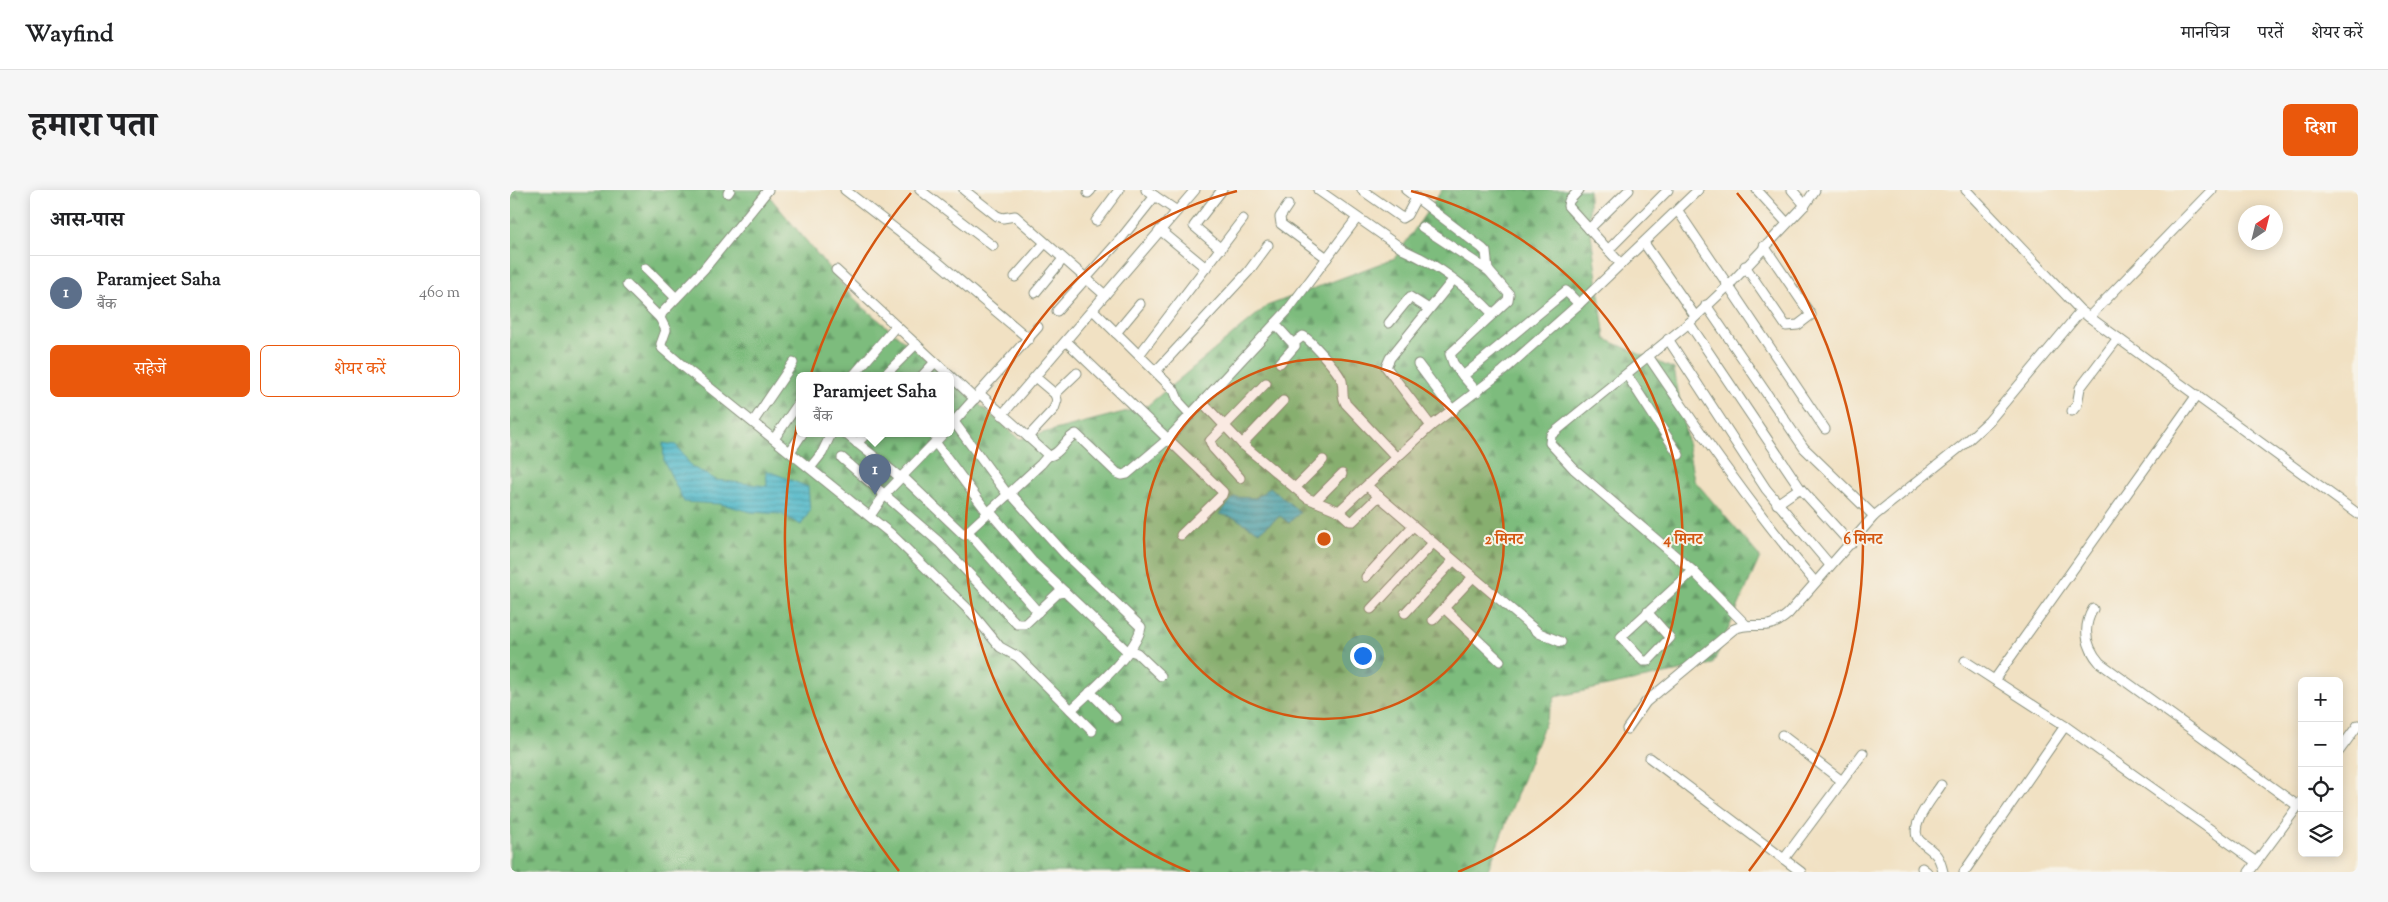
<!DOCTYPE html>
<html lang="hi">
<head>
<meta charset="utf-8">
<style>
  body { margin:0; font-family:"Sorts Mill Goudy","Noto Serif Devanagari",serif; background:#f6f6f6; color:#202124 }
  .controls { position:absolute; right:15px; bottom:15px; display:grid; overflow:hidden; border-radius:8px; box-shadow:0 2px 12px #0003 }
  .controls button { width:45px; height:45px; display:grid; place-items:center; padding:0; border:0; border-bottom:1px solid #e0e0e0; background:#fff; color:#202124; font:25px sans-serif }
  .compass { position:absolute; left:1728px; top:15px; width:45px; height:45px; border-radius:50%; background:#fff; box-shadow:0 2px 12px #0003; rotate:35deg }
  .you { position:absolute; left:852px; top:465px; width:18px; height:18px; margin:-12px; border:4px solid #fff; border-radius:50%; background:#1a73e8; box-shadow:0 0 0 8px #1a73e833 }
  .badge { display:grid; place-items:center; width:32px; height:32px; border-radius:50%; background:#ea580c; color:#fff; font-size:16px; font-weight:700 }
  .pin { position:absolute; translate:-50% -41px; filter:drop-shadow(0 1px 2px #0008) }
  .pin::after { content:''; position:absolute; top:26px; width:18px; height:15px; background:inherit; clip-path:polygon(0 0,100% 0,50% 100%) }
  .popup { position:absolute; left:286px; top:182px; width:158px; height:65px; box-sizing:border-box; display:grid; place-content:center; border-radius:8px; background:#fff; filter:drop-shadow(0 1px 4px #0005); font-size:16px; white-space:nowrap; color:#757577 }
  .popup b { font-size:19px; color:#202124 }
  .popup::after { content:''; position:absolute; left:50%; top:100%; margin-left:-10px; border:10px solid transparent; border-top-color:#fff }
  .list { margin:0; padding:0; list-style:none }
  h2 { display:flex; justify-content:space-between; align-items:center; height:65px; margin:0; padding:0 20px; font-size:21px }
  h2 small { font-size:16px; font-weight:400; color:#757577 }
  .list li { display:grid; grid-template-columns:32px 1fr auto; gap:15px; align-items:center; box-sizing:border-box; height:75px; padding:0 20px; border-top:1px solid #e0e0e0 }
  .list b { display:block; font-size:19px; white-space:nowrap }
  .list p { margin:0; font-size:16px; white-space:nowrap; color:#757577 }
  .list em { font-size:16px; font-style:normal; color:#757577 }
  .actions { display:flex; gap:10px; padding:15px 20px }
  .actions a { flex:1; padding:11px 0; border:1px solid #ea580c; border-radius:8px; text-align:center; font-size:18px; color:#ea580c }
  .actions .main { background:#ea580c; color:#fff }
  .icon { flex:none; width:28px; height:28px; fill:none; stroke:currentColor; stroke-width:2; stroke-linecap:round; stroke-linejoin:round }
  .map { position:relative; flex:none; width:1848px; height:682px; overflow:hidden; border-radius:8px }
  header { display:flex; align-items:center; gap:30px; box-sizing:border-box; height:70px; padding:0 25px; background:#fff; border-bottom:1px solid #e0e0e0 }
  header strong { font-size:24px }
  nav { display:flex; gap:28px; margin-inline-start:auto; font-size:18px }
  .intro { display:flex; align-items:center; justify-content:space-between; box-sizing:border-box; height:120px; padding:0 30px }
  h1 { margin:0; font-size:35px }
  .button { padding:12px 22px; border-radius:8px; background:#ea580c; color:#fff; font-size:18px; font-weight:700 }
  main { display:flex; gap:30px; padding:0 30px }
  aside { flex:1; background:#fff; border-radius:8px; box-shadow:0 2px 12px #0003 }
  .map>svg:first-child { display:block }
  .forest { fill:url(#forest-firs); stroke:#4e7c58 }
  .water { fill:url(#water-rules); stroke:#34797e }
  .lines { fill:none; stroke-linecap:round; stroke-linejoin:round }
  .minor-casing { stroke:#888f7c; stroke-width:11 }
  .minor { stroke:#fff; stroke-width:9 }
  .ring { fill:none; stroke:#d45610; stroke-width:2.5 }
  .centre { fill:#d45610; stroke:#f7f3e8; stroke-width:2.5 }
  .ring-label { font-size:15px; text-anchor:middle; font-weight:bold; fill:#d45610; stroke:#f7f3e8; stroke-width:4; stroke-linejoin:round; paint-order:stroke }
</style>
</head>
<body>
<header>
<strong>Wayfind</strong>
<nav><a>मानचित्र</a><a>परतें</a><a>शेयर करें</a></nav>
</header>
<div class="intro"><h1>हमारा पता</h1><a class="button">दिशा</a></div>
<main>
<aside>
<h2>आस-पास<small></small></h2>
<ul class="list">
<li><span class="badge" style="background:#5c6f8a">1</span><div><b>Paramjeet Saha</b><p>बैंक</p></div><em>460 m</em></li>
</ul>
<div class="actions"><a class="main">सहेजें</a><a>शेयर करें</a></div>
</aside>
<div class="map">
<svg width="1848" height="682" viewBox="0 0 1848 682">
  <defs>
    <pattern id="forest-firs" width="22" height="20" patternUnits="userSpaceOnUse" patternTransform="scale(1.25)"><rect width="22" height="20" fill="#7dbc7d"/><path d="M5 1l3.5 6h-7zM16 11l3.5 6h-7z" fill="#669a67"/></pattern>
    <pattern id="water-rules" width="6" height="5" patternUnits="userSpaceOnUse" patternTransform="scale(1.25)"><rect width="6" height="5" fill="#49b5c7"/><path d="M0 2.5h6" fill="none" stroke="#3c94a2"/></pattern>
  </defs>
  <rect width="100%" height="100%" fill="#f7f3e8"/>
  <filter id="ink" filterUnits="userSpaceOnUse"><feTurbulence type="fractalNoise" baseFrequency=".02" numOctaves="2"/><feDisplacementMap in="SourceGraphic" scale="10" xChannelSelector="R" yChannelSelector="G"/><feConvolveMatrix kernelMatrix="1 2 1 2 8 2 1 2 1" color-interpolation-filters="sRGB"/></filter>
  <filter id="wash" filterUnits="userSpaceOnUse"><feTurbulence type="fractalNoise" baseFrequency=".0096" numOctaves="4" result="noise"/><feDisplacementMap in="SourceGraphic" scale="20" xChannelSelector="R" yChannelSelector="G"/><feGaussianBlur stdDeviation="1.12" result="paint"/><feColorMatrix in="noise" values="0 0 0 0 0 0 0 0 0 0 0 0 0 0 0 0 0 1.4 0 .05"/><feComposite in="paint" operator="in"/></filter>
  <g filter="url(#wash)">
    <rect width="100%" height="100%" fill="#f1e1c3"/>
    <polygon class="forest" points="0,0 254,0 348,113 436,186 290,186 290,244 440,244 440,190 510,249 637,216 757,116 885,68 932,0 1079,0 1079,29 1095,149 1164,179 1184,290 1250,367 1203,474 1045,507 977,682 0,682"/>
    <g class="water">
      <polygon points="153,253 166,255 182,277 206,290 257,296 256,280 298,297 300,321 291,335 271,324 241,322 211,314 174,312 154,271"/>
      <polygon points="760,297 790,322 779,333 770,326 749,342 725,328 710,324 724,307 746,308"/>
    </g>
  </g>
  <g filter="url(#ink)">
    <g class="lines">
      <defs>
        <g id="minor">
          <polyline points="258,0 194,79 152,123 150,128 156,140 151,154 152,158 174,177 380,343 462,423 490,457 508,467 582,541"/>
          <polyline points="335,0 423,68 519,149"/>
          <polyline points="410,0 483,56"/>
          <polyline points="454,0 487,26 493,28 505,26 595,105"/>
          <polyline points="636,0 667,21"/>
          <path d="M808,0L894,60C928,75 958,98 983,124"/>
          <polyline points="852,0 892,28 897,25 906,8"/>
          <polyline points="896,0 972,58 976,62 978,80 999,104 998,110 940,164 943,173 953,186"/>
          <polyline points="1069,0 1059,11 1058,16 1111,74"/>
          <polyline points="1247,0 1277,33"/>
          <polyline points="1282,0 1295,15"/>
          <polyline points="1456,0 1571,121 1848,324"/>
          <polyline points="218,3 220,0"/>
          <polyline points="578,3 581,0"/>
          <polyline points="778,15 770,27 771,34 817,68"/>
          <polyline points="1168,21 1315,239"/>
          <polyline points="586,31 609,0"/>
          <polyline points="912,37 979,81"/>
          <polyline points="1079,39 1119,0"/>
          <polyline points="650,40 696,78"/>
          <polyline points="1134,53 1185,126"/>
          <polyline points="711,59 684,36 712,0"/>
          <polyline points="1098,60 1158,0"/>
          <polyline points="1235,76 1276,136 1288,135 1301,125 1254,56"/>
          <polyline points="136,78 166,108"/>
          <polyline points="326,80 465,209"/>
          <polyline points="505,87 535,53"/>
          <polyline points="943,90 880,168 876,177 921,236 993,181 1069,114 1188,0"/>
          <polyline points="117,95 150,128"/>
          <polyline points="525,103 553,69"/>
          <polyline points="1196,115 1294,258 1364,326"/>
          <polyline points="583,120 664,200 669,212 681,225"/>
          <polyline points="547,121 609,51 645,6"/>
          <polyline points="1579,127 1702,0"/>
          <polyline points="879,133 900,107 919,119"/>
          <polyline points="1179,133 1290,298 1341,354"/>
          <polyline points="765,134 785,156 770,173"/>
          <polyline points="606,143 630,114"/>
          <polyline points="1158,149 1256,299 1320,375"/>
          <polyline points="556,151 713,302 712,305 671,345"/>
          <path d="M784,153L793,146C801,150 829,182 832,191C834,200 831,206 836,214L886,267"/>
          <polyline points="629,165 733,29"/>
          <path d="M1138,166C1191,244 1244,320 1305,392"/>
          <polyline points="908,174 943,221"/>
          <polyline points="646,181 738,82 758,55"/>
          <polyline points="1117,185 1169,265"/>
          <polyline points="343,186 386,136"/>
          <polyline points="374,186 406,154"/>
          <polyline points="412,186 425,172"/>
          <polyline points="525,187 545,204 567,183"/>
          <polyline points="967,202 953,186 1056,101 1069,114"/>
          <polyline points="692,212 732,254 797,308 829,321 921,236"/>
          <polyline points="1562,221 1567,215 1570,198 1608,148"/>
          <polyline points="492,225 685,0"/>
          <polyline points="243,232 283,173"/>
          <polyline points="444,232 498,305"/>
          <polyline points="440,236 528,137"/>
          <polyline points="336,244 391,288"/>
          <polyline points="518,247 544,219 547,210 545,204"/>
          <polyline points="264,249 290,211"/>
          <polyline points="425,252 478,323"/>
          <polyline points="347,253 356,244"/>
          <polyline points="732,254 773,211"/>
          <polyline points="280,262 292,244"/>
          <path d="M537,266C550,266 555,248 566,244L607,283L612,285L617,284L657,250L777,121L847,28"/>
          <polyline points="332,268 429,352 507,434 515,434 548,403 555,402 615,459 627,463 651,486"/>
          <polyline points="300,278 312,263 321,244"/>
          <polyline points="393,287 454,345 531,274 537,267 537,264 470,204"/>
          <polyline points="730,288 703,258 700,251 756,193"/>
          <polyline points="857,296 1029,443 1051,452"/>
          <polyline points="785,298 813,270"/>
          <path d="M500,303L554,363L631,437C627,462 580,502 561,520"/>
          <polyline points="805,311 832,284"/>
          <polyline points="1267,314 1290,298"/>
          <polyline points="829,321 840,331 843,331 869,306"/>
          <polyline points="480,322 522,371 555,402"/>
          <polyline points="360,326 375,304 433,244"/>
          <polyline points="458,342 528,422"/>
          <polyline points="856,387 903,336"/>
          <polyline points="934,418 990,471"/>
          <polyline points="861,419 923,353"/>
          <path d="M1583,419C1572,438 1576,457 1590,473L1788,616"/>
          <polyline points="1137,422 1160,448 1138,471 1133,471 1111,447 1113,445 1183,381"/>
          <polyline points="895,423 943,371"/>
          <polyline points="923,430 962,388"/>
          <polyline points="1236,435 1183,381 1064,279 1040,253 1041,245 1179,133 1219,95 1295,15 1305,0"/>
          <polyline points="1455,471 1555,536 1746,672"/>
          <polyline points="1485,489 1687,205"/>
          <polyline points="580,502 606,528"/>
          <path d="M1117,539L1136,512L1224,439C1246,429 1254,445 1278,424L1364,326L1454,254L1479,231L1571,121"/>
          <polyline points="1272,545 1332,591"/>
          <polyline points="1829,561 1848,535"/>
          <polyline points="1140,568 1291,682"/>
          <path d="M1431,595C1423,608 1395,639 1411,652C1425,663 1429,664 1433,682"/>
          <polyline points="1274,669 1353,563"/>
          <polyline points="1412,678 1417,682"/>
          <polyline points="1454,682 1555,536"/>
          <polyline points="1739,682 1791,612"/>
        </g>
      </defs>
      <use href="#minor" class="minor-casing"/>
      <use href="#minor" class="minor"/>
    </g>
  </g>
  <circle cx="814" cy="349" r="180" fill="#d45610" fill-opacity=".12"/>
  <g class="ring">
    <circle cx="814" cy="349" r="180"/>
    <path d="M680 682A359 359 0 0 1 727 1M901 1A359 359 0 0 1 948 682"/>
    <path d="M389 681A539 539 0 0 1 401 3M1227 3A539 539 0 0 1 1239 681"/>
  </g>
  <circle cx="814" cy="349" r="8" class="centre"/>
  <g class="ring-label">
    <text x="994" y="354">2 मिनट</text>
    <text x="1173" y="354">4 मिनट</text>
    <text x="1353" y="354">6 मिनट</text>
  </g>
</svg>
<div class="controls">
<button>+</button>
<button>−</button>
<button><svg class="icon" aria-label="locate" viewBox="0 0 24 24"><circle cx="12" cy="12" r="6"/><path d="M12 2v4M12 18v4M2 12h4M18 12h4"/></svg></button>
<button><svg class="icon" aria-label="layers" viewBox="0 0 24 24"><path d="M12 4l9 5-9 5-9-5zM3 14l9 5 9-5"/></svg></button>
</div>
<svg class="compass" viewBox="-18 -18 36 36"><path d="M0-13l5 13h-10z" fill="#e53935"/><path d="M0 13l5-13h-10z" fill="#757577"/></svg>
<div class="you"></div>
<div class="pin badge" style="left:365px;top:305px;background:#5c6f8a">1</div>
<div class="popup"><b>Paramjeet Saha</b>बैंक</div>
</div>
</main>
</body>
</html>
